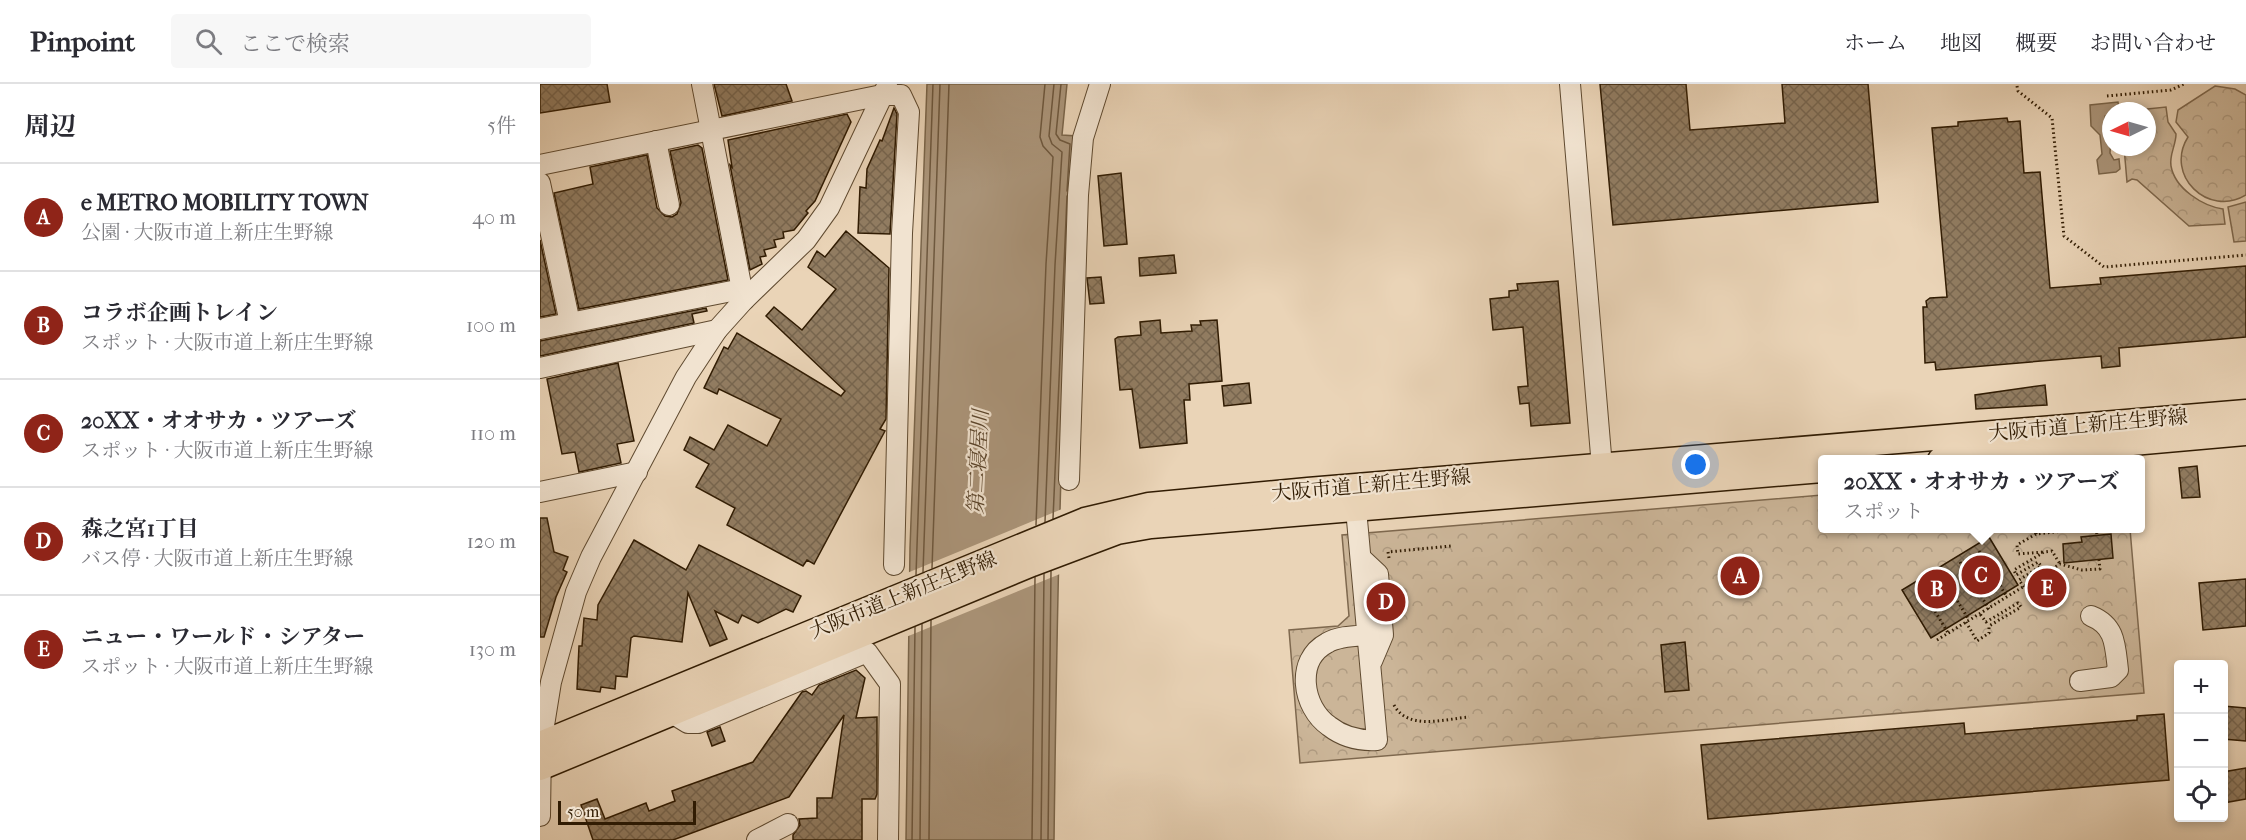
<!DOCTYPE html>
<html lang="ja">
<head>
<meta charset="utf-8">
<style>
  body { margin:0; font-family:"IM FELL French Canon","Noto Serif JP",serif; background:#f7f7f7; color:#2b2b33 }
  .controls { position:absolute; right:18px; bottom:18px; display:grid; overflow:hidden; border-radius:6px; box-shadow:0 3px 9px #0003 }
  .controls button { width:54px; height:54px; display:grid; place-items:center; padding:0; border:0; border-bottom:2px solid #e1e1e2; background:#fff; color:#2b2b33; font:30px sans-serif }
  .compass { position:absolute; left:1562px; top:18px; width:54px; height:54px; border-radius:50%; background:#fff; box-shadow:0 3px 9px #0003; rotate:265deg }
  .scale { position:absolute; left:18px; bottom:15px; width:138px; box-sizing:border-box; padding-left:6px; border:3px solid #311c03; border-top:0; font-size:16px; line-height:21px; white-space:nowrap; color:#311c03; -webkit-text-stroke:4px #f1e3d0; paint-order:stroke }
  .you { position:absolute; left:1156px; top:381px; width:21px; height:21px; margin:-15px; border:4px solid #fff; border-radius:50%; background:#1a73e8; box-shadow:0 0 0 9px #1a73e833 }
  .badge { display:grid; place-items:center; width:39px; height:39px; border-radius:50%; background:#8f2418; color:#fff; font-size:20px; font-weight:700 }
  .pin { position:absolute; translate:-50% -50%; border:3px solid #fff; box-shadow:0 2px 6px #0006 }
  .popup { position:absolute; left:1278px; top:371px; width:327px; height:78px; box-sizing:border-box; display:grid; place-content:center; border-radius:6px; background:#fff; filter:drop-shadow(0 2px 4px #0005); font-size:20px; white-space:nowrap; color:#7c7c81 }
  .popup b { font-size:22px; color:#2b2b33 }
  .popup::after { content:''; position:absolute; left:50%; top:100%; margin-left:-12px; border:12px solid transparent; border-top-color:#fff }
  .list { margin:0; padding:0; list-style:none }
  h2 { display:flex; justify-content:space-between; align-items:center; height:78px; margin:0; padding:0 24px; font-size:26px }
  h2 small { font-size:20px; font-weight:400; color:#7c7c81 }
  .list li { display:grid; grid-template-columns:39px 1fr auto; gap:18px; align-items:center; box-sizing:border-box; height:108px; padding:0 24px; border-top:2px solid #e1e1e2 }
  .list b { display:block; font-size:22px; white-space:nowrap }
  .list p { margin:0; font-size:20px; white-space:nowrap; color:#7c7c81 }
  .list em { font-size:20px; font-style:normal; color:#7c7c81 }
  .icon { flex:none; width:33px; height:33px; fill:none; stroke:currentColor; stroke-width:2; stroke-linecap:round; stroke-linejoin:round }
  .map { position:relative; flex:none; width:1706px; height:756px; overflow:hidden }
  header { display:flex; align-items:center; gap:36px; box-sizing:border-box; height:84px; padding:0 30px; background:#fff; border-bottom:2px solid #e1e1e2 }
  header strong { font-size:28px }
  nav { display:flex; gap:33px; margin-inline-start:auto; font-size:21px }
  .search { width:420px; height:54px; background:#f7f7f7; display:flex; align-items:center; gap:15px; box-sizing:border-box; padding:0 21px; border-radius:6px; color:#7c7c81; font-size:22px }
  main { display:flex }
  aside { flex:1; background:#fff }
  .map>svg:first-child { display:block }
  .forest { fill:url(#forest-crowns); stroke:#7e684e; stroke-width:1.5 }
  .water { fill:#ab957a; stroke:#7a654a; stroke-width:1.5 }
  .pier { fill:#ead4b7 }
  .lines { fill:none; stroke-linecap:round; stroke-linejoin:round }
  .shore { stroke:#6e583e; stroke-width:1.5 }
  .building { fill:url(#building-cross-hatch); stroke:#311c03; stroke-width:1.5 }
  .minor-casing { stroke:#5f4a30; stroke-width:22 }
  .major-casing { stroke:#311c03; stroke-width:27 }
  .path { stroke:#311c03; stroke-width:3; stroke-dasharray:1.5 3; stroke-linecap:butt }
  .minor { stroke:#f1e3d0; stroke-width:20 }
  .major { stroke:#ead4b7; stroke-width:24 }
  .labels { text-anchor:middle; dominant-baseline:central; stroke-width:4.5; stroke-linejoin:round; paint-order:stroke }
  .street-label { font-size:20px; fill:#311c03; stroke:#f1e3d0 }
  .water-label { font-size:21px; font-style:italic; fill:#5c462d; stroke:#f1e3d0 }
</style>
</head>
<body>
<header>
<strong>Pinpoint</strong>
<div class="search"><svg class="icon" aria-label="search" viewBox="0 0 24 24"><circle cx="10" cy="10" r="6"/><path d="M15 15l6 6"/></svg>ここで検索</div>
<nav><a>ホーム</a><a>地図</a><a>概要</a><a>お問い合わせ</a></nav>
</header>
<main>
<aside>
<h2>周辺<small>5件</small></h2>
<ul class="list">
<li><span class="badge">A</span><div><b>e METRO MOBILITY TOWN</b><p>公園 · 大阪市道上新庄生野線</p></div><em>40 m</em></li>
<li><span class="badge">B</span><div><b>コラボ企画トレイン</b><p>スポット · 大阪市道上新庄生野線</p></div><em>100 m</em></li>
<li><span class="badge">C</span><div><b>20XX・オオサカ・ツアーズ</b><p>スポット · 大阪市道上新庄生野線</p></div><em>110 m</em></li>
<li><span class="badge">D</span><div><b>森之宮1丁目</b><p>バス停 · 大阪市道上新庄生野線</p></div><em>120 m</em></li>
<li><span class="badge">E</span><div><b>ニュー・ワールド・シアター</b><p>スポット · 大阪市道上新庄生野線</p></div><em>130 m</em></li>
</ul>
</aside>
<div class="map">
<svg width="1706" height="756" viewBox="0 0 1706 756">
  <defs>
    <pattern id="forest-crowns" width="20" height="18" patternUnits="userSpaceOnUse" patternTransform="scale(1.5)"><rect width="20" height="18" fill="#cbb598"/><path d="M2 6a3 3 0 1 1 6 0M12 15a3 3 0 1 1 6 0" fill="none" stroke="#af9b81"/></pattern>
    <pattern id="building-cross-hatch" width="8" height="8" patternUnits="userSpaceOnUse" patternTransform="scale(1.5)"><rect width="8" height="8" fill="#917c61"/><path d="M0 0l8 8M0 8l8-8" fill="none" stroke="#77654e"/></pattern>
  </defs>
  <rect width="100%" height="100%" fill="#ead4b7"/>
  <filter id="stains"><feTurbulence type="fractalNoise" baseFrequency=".00333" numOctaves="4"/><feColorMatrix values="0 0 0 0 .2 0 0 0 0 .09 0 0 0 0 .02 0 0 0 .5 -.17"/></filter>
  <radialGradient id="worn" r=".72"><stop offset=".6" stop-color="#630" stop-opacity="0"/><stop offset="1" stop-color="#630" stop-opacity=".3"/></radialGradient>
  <g class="forest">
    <path d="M1675,2L1695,5L1706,11V111C1668,134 1624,91 1648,53L1636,38L1638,26Z"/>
    <path d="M1626,23L1628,38L1636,50C1636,61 1629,71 1631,82C1635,105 1663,122 1683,125L1685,140L1649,142L1597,96L1592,95L1587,98L1584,63H1607V27H1588Z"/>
    <polygon points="1706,118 1706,157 1694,158 1688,123"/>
    <polygon points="1282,411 1282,444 1590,445 1604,609 760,679 749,546 798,542 809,532 802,451"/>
  </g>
  <g class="water">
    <path d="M387,0H527L522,51L537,52C521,286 517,521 514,756H366L370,464Z"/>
    <polygon points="1578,18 1579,27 1571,27 1571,31 1565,32 1567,52 1571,52 1570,69 1574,76 1579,75 1580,85 1576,88 1559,90 1557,76 1562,70 1560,51 1551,42 1550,21"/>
  </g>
  <polygon class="pier" points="522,425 520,490 366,553 367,489"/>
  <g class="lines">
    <g class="shore">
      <polyline points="521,0 516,50 520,56 530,60 527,107"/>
      <polyline points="513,435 527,112"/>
      <polyline points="505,438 515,181 522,68 512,60 509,52 514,0"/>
      <polyline points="496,441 506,180 513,73 503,62 500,53 505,0"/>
      <polyline points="392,484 409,0"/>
      <polyline points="383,488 400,0"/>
      <polyline points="376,491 393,0"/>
      <polyline points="372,756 375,543"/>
      <polyline points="380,756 382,540"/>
      <polyline points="389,756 391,536"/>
      <polyline points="492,756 495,493"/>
      <polyline points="501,756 504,490"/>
      <polyline points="508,756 511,487"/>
    </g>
  </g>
  <g class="building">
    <polygon points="0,0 67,0 70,18 0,29"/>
    <polygon points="174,0 246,0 252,17 182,32"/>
    <polygon points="1060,0 1146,0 1150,46 1245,39 1242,0 1328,0 1338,118 1073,141"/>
    <polygon points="354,24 357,30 350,150 318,149 320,103 326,104 327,85 340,56 342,57"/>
    <polygon points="307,30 311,38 275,117 266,127 268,129 254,146 243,148 244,154 234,156 236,163 224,166 226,172 220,173 222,180 210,186 190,81 192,83 188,56"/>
    <polygon points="1467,34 1468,38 1480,37 1484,89 1500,88 1510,204 1561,200 1560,194 1706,182 1706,253 1579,264 1580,282 1562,284 1561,272 1396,286 1395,278 1385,279 1383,223 1387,223 1386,217 1390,214 1407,213 1392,44 1418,42 1418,38"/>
    <polygon points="158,61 162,64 188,196 39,225 14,109 53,100 50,83 107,71 117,124 125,132 132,133 137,130 141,119 130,67"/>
    <polygon points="581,89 587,160 564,162 558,92"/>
    <polygon points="306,147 349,184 346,335 340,345 345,347 274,480 267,476 263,482 187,441 195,424 156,403 169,380 144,366 150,353 174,366 188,341 227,362 241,335 179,305 177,310 164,304 184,263 188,265 197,249 301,312 305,307 226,232 234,223 262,246 296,205 268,183 277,167 285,173"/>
    <polygon points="0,156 16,230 0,233"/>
    <polygon points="634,171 636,189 600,192 599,174"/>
    <polygon points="561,193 564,219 550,220 547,194"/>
    <polygon points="1018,197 1030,339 991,342 989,319 980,320 978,303 988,302 983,243 953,246 950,215 969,213 969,207 978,206 977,200"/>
    <polygon points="166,224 167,227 152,230 154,239 0,272 0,257"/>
    <polygon points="620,236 621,249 652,247 651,241 661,241 660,237 677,236 682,297 649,300 650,316 644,316 647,359 600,364 592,305 580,306 575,255 578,253 601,251 600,238"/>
    <polygon points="78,279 94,357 77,360 81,379 39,388 35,368 22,370 7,295"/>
    <polygon points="709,299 711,319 684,322 682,302"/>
    <polygon points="1505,301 1507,321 1436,325 1435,311"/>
    <polygon points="1657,382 1660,413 1642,414 1639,384"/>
    <polygon points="0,434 7,434 14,468 28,473 23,486 27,488 16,513 4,553 0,553"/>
    <polygon points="1571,450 1573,474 1524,479 1523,460 1542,458 1541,453"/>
    <polygon points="1449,453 1478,501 1391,554 1362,506"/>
    <polygon points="94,456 146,486 159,461 261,512 253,528 246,525 218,539 202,531 198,539 175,527 187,555 170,562 148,509 142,558 94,552 91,554 87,593 76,592 75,605 61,603 60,608 37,605 39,562 42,562 44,534 57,536 58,521"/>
    <polygon points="1706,495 1706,542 1663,546 1659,499"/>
    <polygon points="1145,558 1149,606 1125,608 1121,561"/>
    <polygon points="316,586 325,594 316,634 337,633 337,710 335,715 322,715 322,756 253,756 253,751 260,741 259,735 277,734 277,714 292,714 304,631 249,713 133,756 53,756 41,721 57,715 65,735 106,719 109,727 135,717 132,707 213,678 262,608 266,607 272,611 279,601"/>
    <polygon points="1683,622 1706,624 1706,657 1683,655"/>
    <polygon points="1624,630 1629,696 1168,735 1161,661 1424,639 1425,650 1597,636 1597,632"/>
    <polygon points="180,643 185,657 172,662 167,648"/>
    <polygon points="1706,684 1706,715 1683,719 1683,688"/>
  </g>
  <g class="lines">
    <defs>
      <g id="minor">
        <polyline points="162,0 204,216"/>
        <polyline points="1030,0 1062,383"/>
        <polyline points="116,57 129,121"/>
        <polyline points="0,81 342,11 361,11 369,28 362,149 354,481"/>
        <polyline points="0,99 30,239"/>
        <polyline points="0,245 202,205"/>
        <polyline points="0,284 177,246"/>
        <polyline points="529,396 538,111 543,54 560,0"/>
        <polyline points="0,408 97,388"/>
        <path d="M816,425L837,656C820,657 803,653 789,642C762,623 755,576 787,559C799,552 815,552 828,551"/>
        <polyline points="822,475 838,490 843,551 832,577"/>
        <path d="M1540,597L1571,593L1578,586C1575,562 1576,542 1551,532"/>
        <polyline points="130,628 148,639 158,639 327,568 350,600 348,756"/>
        <polyline points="0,732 1,660 11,598 36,508 51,473 146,293 177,246 204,216 266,156 289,124 347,2"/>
        <polyline points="217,756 248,740"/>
      </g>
      <g id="major">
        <polyline points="1400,376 1706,349"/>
        <polyline points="0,660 545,436 609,421 768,406 1706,328"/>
        <polyline points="0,684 492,480 577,448 611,442 1282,386"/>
      </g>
    </defs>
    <use href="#minor" class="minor-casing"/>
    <use href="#major" class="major-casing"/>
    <g class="path">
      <polyline points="1477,2 1478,7 1512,34 1524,152 1564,183 1706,171"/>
      <polyline points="1567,12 1631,6 1644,0"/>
      <polyline points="1496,444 1496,450 1550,444"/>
      <polyline points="1556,444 1557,451"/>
      <polyline points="1496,450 1477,461 1478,470 1503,468"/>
      <polyline points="1439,467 1467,513"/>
      <polyline points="849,474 848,468 911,462"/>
      <polyline points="1420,478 1449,525"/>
      <polyline points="1401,490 1429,536"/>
      <polyline points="1484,503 1479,496 1501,482 1498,478 1476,491 1474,486 1504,468 1512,467 1520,480"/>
      <polyline points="1386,512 1408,549"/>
      <polyline points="1426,538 1437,557 1449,549 1449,542 1481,523 1478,519 1446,538 1440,530"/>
      <polyline points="1397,556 1520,480 1542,486 1560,485 1559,476"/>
      <path d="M854,621C868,647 905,635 929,633"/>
    </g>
    <use href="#minor" class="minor"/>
    <use href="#major" class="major"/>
  </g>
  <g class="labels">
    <g class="street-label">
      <text transform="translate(1548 341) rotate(-5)">大阪市道上新庄生野線</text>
      <text transform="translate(831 401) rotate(-5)">大阪市道上新庄生野線</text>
      <text transform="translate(363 511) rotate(-22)">大阪市道上新庄生野線</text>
    </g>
    <g class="water-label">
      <text transform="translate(438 378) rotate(-87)">第二寝屋川</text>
    </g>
  </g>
  <rect width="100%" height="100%" filter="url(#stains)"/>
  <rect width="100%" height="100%" fill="url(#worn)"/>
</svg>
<div class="controls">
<button>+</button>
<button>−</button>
<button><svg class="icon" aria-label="locate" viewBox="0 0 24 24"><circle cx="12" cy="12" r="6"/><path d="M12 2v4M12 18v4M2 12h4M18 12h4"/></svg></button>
</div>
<svg class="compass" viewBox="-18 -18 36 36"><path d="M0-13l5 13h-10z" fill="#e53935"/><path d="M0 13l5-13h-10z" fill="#7c7c81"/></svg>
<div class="scale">50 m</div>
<div class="you"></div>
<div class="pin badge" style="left:1200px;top:492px">A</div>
<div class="pin badge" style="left:1397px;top:505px">B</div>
<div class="pin badge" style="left:1441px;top:491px">C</div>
<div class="popup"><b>20XX・オオサカ・ツアーズ</b>スポット</div>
<div class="pin badge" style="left:846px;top:518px">D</div>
<div class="pin badge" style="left:1507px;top:504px">E</div>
</div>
</main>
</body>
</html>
